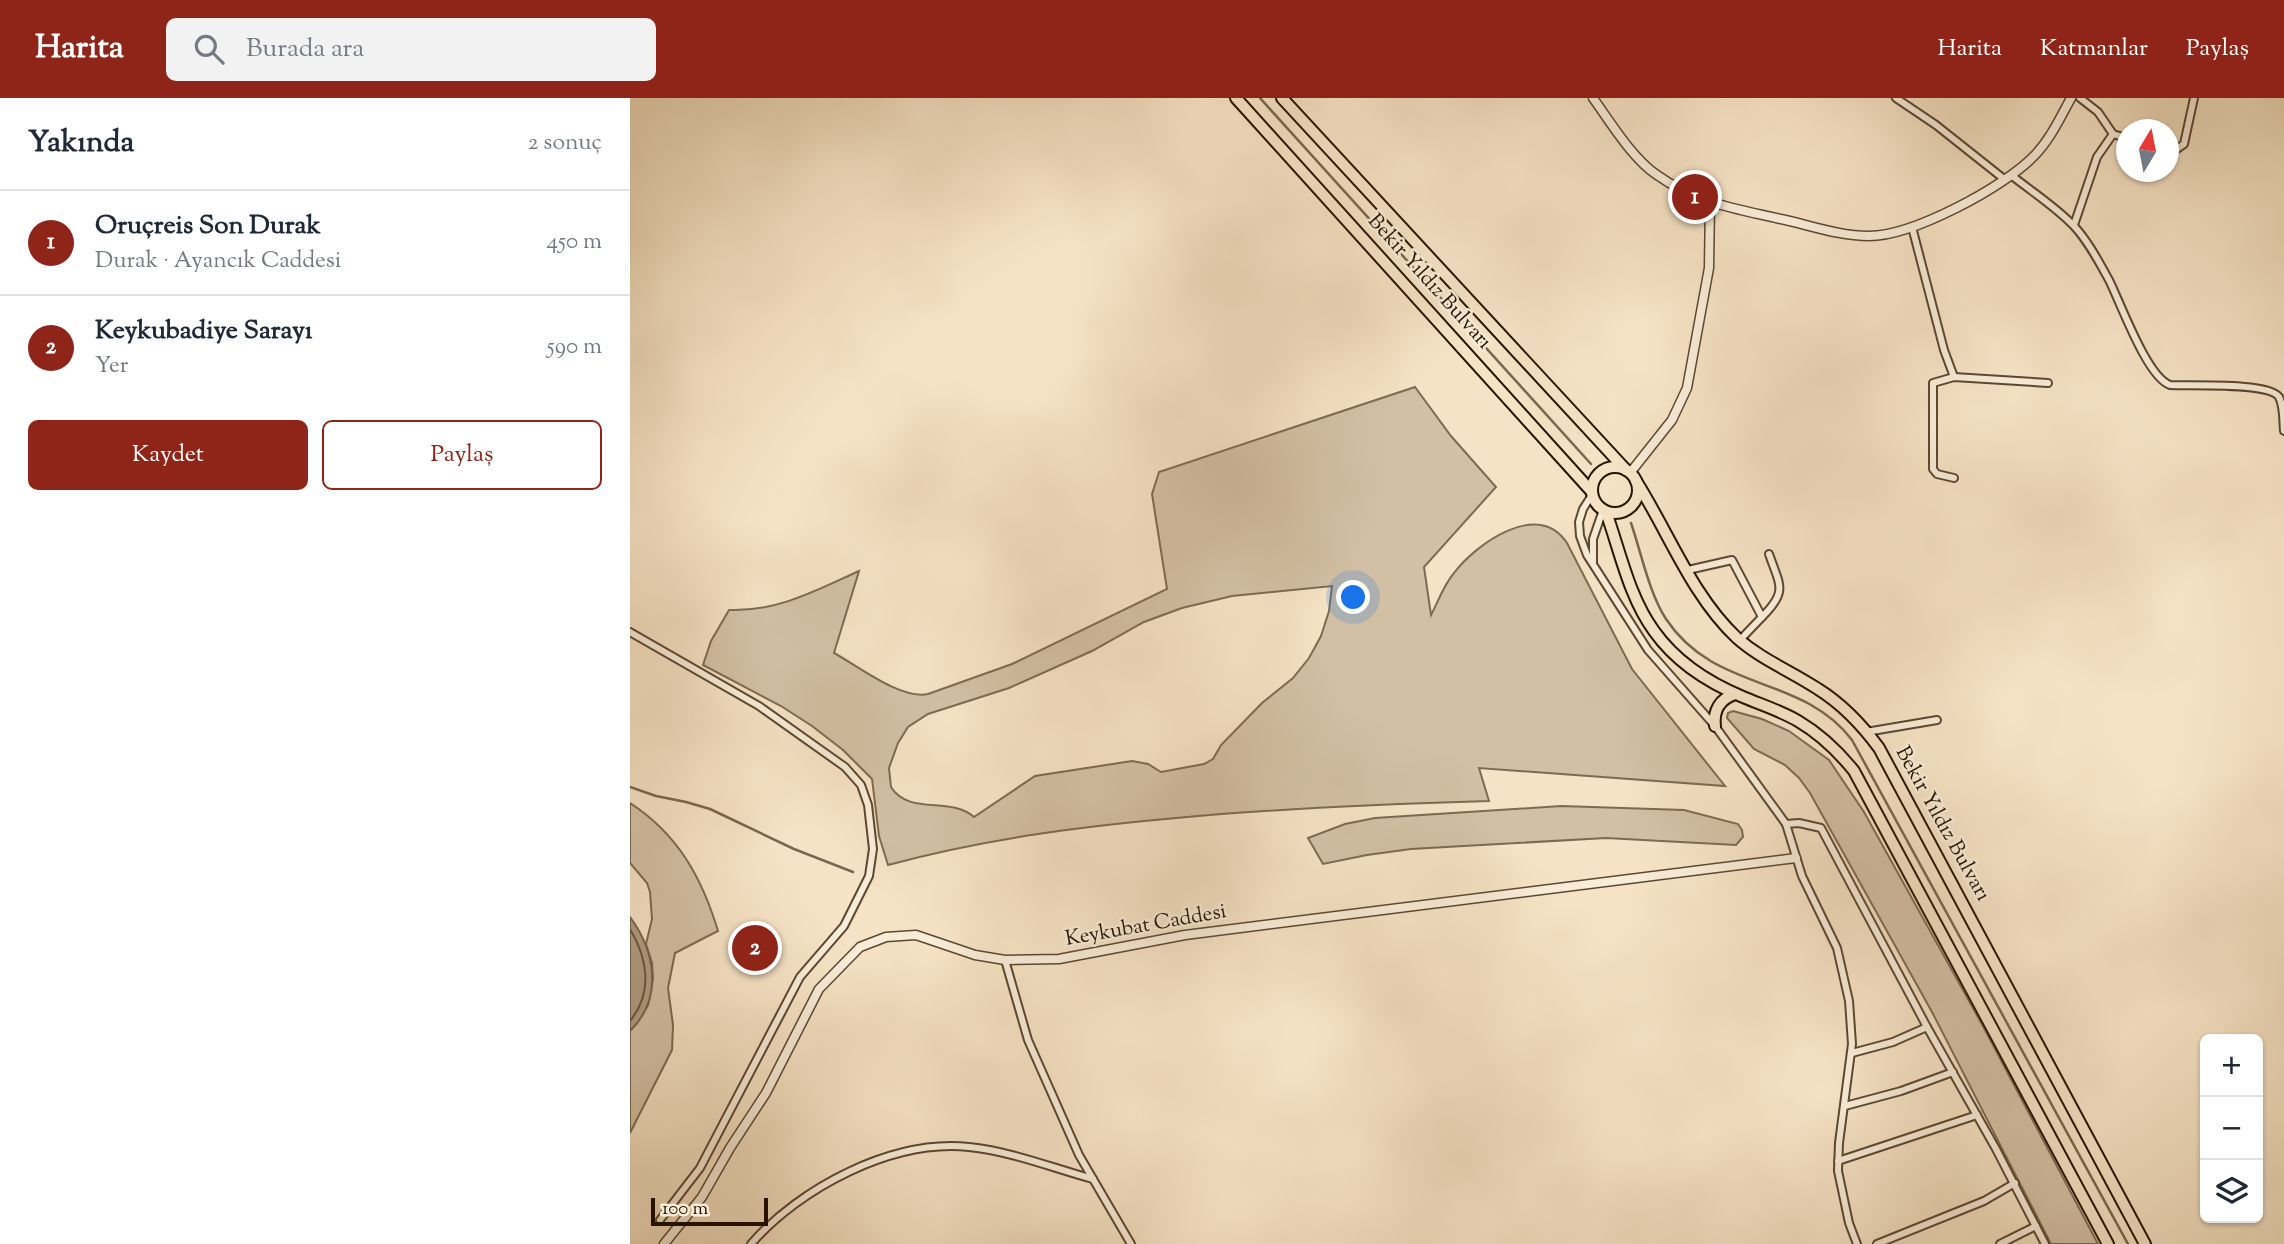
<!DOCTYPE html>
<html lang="tr">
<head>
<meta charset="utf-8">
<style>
  body { margin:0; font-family:"Sorts Mill Goudy",serif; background:#f2f2f3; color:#1f2937 }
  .controls { position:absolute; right:21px; bottom:21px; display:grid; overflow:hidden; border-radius:10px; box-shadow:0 2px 5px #0004 }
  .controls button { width:63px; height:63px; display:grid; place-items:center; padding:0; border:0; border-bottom:2px solid #e0e1e3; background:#fff; color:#1f2937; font:35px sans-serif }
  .compass { position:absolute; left:1486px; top:21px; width:63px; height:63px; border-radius:50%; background:#fff; box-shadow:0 2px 5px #0004; rotate:10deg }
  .scale { position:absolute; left:21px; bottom:18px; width:117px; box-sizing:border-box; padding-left:7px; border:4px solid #281300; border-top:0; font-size:19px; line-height:24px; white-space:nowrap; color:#281300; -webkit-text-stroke:5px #f9edd9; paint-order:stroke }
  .you { position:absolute; left:724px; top:500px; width:24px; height:24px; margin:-18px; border:5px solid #fff; border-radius:50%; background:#1a73e8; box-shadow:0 0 0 10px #1a73e833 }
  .badge { display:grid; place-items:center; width:46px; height:46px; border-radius:50%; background:#8f2418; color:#fff; font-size:23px; font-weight:700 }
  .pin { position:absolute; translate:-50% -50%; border:4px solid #fff; box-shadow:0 2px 7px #0006 }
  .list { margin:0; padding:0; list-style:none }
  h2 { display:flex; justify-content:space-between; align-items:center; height:91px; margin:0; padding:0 28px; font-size:30px }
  h2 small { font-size:23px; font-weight:400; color:#747a83 }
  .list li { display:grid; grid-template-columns:46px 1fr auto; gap:21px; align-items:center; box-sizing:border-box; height:105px; padding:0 28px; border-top:2px solid #e0e1e3 }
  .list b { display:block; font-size:26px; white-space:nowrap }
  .list p { margin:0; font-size:23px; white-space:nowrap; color:#747a83 }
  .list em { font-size:23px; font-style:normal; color:#747a83 }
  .actions { display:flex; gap:14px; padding:21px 28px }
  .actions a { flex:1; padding:16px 0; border:2px solid #8f2418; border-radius:10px; text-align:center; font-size:24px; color:#8f2418 }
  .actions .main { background:#8f2418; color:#fff }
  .icon { flex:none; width:38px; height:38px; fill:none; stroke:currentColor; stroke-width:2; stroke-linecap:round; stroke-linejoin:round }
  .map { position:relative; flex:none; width:1654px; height:1146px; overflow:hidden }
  header { display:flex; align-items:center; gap:42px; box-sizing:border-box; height:98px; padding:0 35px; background:#8f2418; color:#fff }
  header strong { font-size:33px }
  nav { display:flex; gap:38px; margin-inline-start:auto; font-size:24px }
  .search { width:490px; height:63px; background:#f2f2f3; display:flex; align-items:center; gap:18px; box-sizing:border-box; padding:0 24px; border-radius:10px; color:#747a83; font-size:26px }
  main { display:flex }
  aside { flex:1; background:#fff }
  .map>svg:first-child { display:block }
  .green { fill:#d3c0a4; stroke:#7e6a52; stroke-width:2; fill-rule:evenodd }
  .water { fill:#b09c82; stroke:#7a654e; stroke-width:2 }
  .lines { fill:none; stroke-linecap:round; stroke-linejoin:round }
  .shore { stroke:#6c5841; stroke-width:2 }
  .stream { stroke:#7a654e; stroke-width:2.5 }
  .minor-casing { stroke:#5c4731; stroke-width:10 }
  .tertiary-casing { stroke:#5c4731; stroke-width:11 }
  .primary-casing { stroke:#281300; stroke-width:14 }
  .minor { stroke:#f9edd9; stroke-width:6 }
  .tertiary { stroke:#f9edd9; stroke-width:8 }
  .primary { stroke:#f6e3c5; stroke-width:10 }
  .labels { text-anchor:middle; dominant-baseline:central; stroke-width:5; stroke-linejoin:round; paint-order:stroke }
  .street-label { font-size:21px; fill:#281300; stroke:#f9edd9 }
</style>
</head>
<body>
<header>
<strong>Harita</strong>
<div class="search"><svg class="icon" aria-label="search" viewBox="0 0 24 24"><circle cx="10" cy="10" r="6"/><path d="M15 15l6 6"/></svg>Burada ara</div>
<nav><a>Harita</a><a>Katmanlar</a><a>Paylaş</a></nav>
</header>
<main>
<aside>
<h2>Yakında<small>2 sonuç</small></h2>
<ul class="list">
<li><span class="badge">1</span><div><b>Oruçreis Son Durak</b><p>Durak · Ayancık Caddesi</p></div><em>450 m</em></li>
<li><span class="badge">2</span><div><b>Keykubadiye Sarayı</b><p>Yer</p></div><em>590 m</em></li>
</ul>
<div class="actions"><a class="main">Kaydet</a><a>Paylaş</a></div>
</aside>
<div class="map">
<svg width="1654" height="1146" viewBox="0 0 1654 1146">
  <rect width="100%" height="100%" fill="#f6e3c5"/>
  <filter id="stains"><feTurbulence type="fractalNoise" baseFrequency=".00286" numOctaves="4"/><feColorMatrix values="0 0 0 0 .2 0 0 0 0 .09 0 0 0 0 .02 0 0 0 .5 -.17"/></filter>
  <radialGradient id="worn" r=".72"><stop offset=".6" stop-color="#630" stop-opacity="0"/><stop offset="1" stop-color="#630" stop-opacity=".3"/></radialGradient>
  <g class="green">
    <path d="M785,289L821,338L866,389L794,469L801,517C808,504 813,488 824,475C846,446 908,401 937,445L1002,571L1095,688L849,670L859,703C758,706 657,710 557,719C455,728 357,740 258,767L249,738L242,681L213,652L182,628L151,608L73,567L81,543L99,512C147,514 187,492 229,473L204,555C228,568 271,602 298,596L382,566L537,491L522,396L529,374ZM702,488L699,513L691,538L679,560L663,580L632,605L591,647L583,661L574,666L531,674L518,666L502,663L405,678L344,719C321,698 279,718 261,689L259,670L268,645L278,629L298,616L379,590L462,553L514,524L552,510L602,498Z"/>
    <polygon points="1103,613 1132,621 1159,633 1199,662 1234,714 1354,930 1468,1146 1421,1146 1302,914 1180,695 1169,680 1155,667 1124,651 1097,620 1098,615"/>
    <path d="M0,705C48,736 72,780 88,833L45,855L38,890L43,927L42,952L0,1035V933L18,907L23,881L22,865L16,846L22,821L20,794L17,785L0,765Z"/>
    <polygon points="931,708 1054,712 1108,726 1112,732 1113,739 1106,747 976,740 781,751 737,757 693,766 678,740 715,726 745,720"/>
  </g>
  <path class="water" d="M0,819C26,854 33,901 0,933Z"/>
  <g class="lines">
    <path class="shore" d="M0,831C18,861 23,895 0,923"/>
    <g class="stream">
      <polyline points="630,0 961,366"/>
      <path d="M1001,425C1011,454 1019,495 1036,521C1085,595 1172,576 1222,642L1498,1146"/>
      <polyline points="0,689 26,698 56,704 80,711 164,751 223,774"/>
    </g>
    <defs>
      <g id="minor">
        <polyline points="1266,0 1306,27 1374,81"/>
        <polyline points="1450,0 1468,14 1483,36"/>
        <polyline points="1538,50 1547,51 1554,46 1564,0"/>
        <path d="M1381,77C1401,93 1426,109 1444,128C1458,143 1469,164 1479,182C1491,206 1517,279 1540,287C1558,288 1640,284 1649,299C1654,308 1653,323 1654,333"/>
        <polyline points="1444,127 1467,59 1483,36 1496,40"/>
        <polyline points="1282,129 1314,252 1324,279"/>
        <polyline points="1324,380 1307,376 1303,371 1303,285 1324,279 1418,285"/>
        <polyline points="962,397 953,411 949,424 950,438 957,457 1018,552 1085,628 1156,726 1172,778 1207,850 1219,903 1222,946 1209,1045 1208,1073 1219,1125 1227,1146"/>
        <polyline points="963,464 963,441 973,412"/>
        <polyline points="1058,472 1102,462 1132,519 1110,542"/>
        <path d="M1132,519C1158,493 1150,488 1139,456"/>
        <polyline points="0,534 129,608 215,669 231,687 238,707 243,751 239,778 214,828 170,879 70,1070 30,1122"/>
        <polyline points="1236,634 1307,622"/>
        <polyline points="1156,726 1169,725 1191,730 1297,929 1366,1051 1415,1146"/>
        <polyline points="375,862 398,942 449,1057 501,1146"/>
        <polyline points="1222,955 1263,944 1297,929"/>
        <polyline points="1215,1008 1271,993 1323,974"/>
        <polyline points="1208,1063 1347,1017"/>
        <path d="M121,1146C170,1090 262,1041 339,1049C380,1053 423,1070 463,1081"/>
        <polyline points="1247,1146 1354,1103 1385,1085"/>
        <polyline points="1370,1146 1406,1128"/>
      </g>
      <g id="tertiary">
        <path d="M963,0C981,25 1002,60 1027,77C1065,104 1102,110 1146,120C1177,126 1207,138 1239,138C1283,138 1374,89 1404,58C1420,42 1430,20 1441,0"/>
        <polyline points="1000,375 1042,322 1057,290 1079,170 1080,105"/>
        <polyline points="34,1146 72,1099 100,1050 136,995 189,891 230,849 256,839 286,837 345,857 375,862 429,861 555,837 1166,760"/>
      </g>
      <g id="primary">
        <polyline points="606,0 962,394"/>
        <polyline points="652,0 996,372"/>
        <circle cx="985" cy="392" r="23"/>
        <path d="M1006,383C1039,435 1062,498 1107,540C1132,562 1161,573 1188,591C1212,606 1232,627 1249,650L1515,1146"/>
        <path d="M976,414C990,453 999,499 1024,533C1046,564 1079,585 1113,599C1132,607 1151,613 1168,623C1190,636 1208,653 1224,673L1478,1146"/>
        <path d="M1085,628C1083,612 1090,601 1105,596"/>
      </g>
    </defs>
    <use href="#minor" class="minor-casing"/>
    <use href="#tertiary" class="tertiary-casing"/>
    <use href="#primary" class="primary-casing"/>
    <use href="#minor" class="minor"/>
    <use href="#tertiary" class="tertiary"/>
    <use href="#primary" class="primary"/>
  </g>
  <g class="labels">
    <g class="street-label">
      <text transform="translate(799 184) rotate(48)">Bekir Yıldız Bulvarı</text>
      <text transform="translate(1312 726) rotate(61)">Bekir Yıldız Bulvarı</text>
      <text transform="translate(516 828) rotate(-10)">Keykubat Caddesi</text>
    </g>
  </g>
  <rect width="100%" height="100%" filter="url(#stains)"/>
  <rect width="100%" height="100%" fill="url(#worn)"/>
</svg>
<div class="controls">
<button>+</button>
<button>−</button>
<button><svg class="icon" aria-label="layers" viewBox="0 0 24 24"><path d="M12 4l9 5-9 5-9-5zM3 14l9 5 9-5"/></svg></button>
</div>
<svg class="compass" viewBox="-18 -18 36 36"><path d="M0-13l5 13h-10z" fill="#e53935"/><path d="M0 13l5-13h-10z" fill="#747a83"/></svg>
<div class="scale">100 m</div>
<div class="you"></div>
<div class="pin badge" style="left:1065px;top:99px">1</div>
<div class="pin badge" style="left:125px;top:850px">2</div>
</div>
</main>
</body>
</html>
